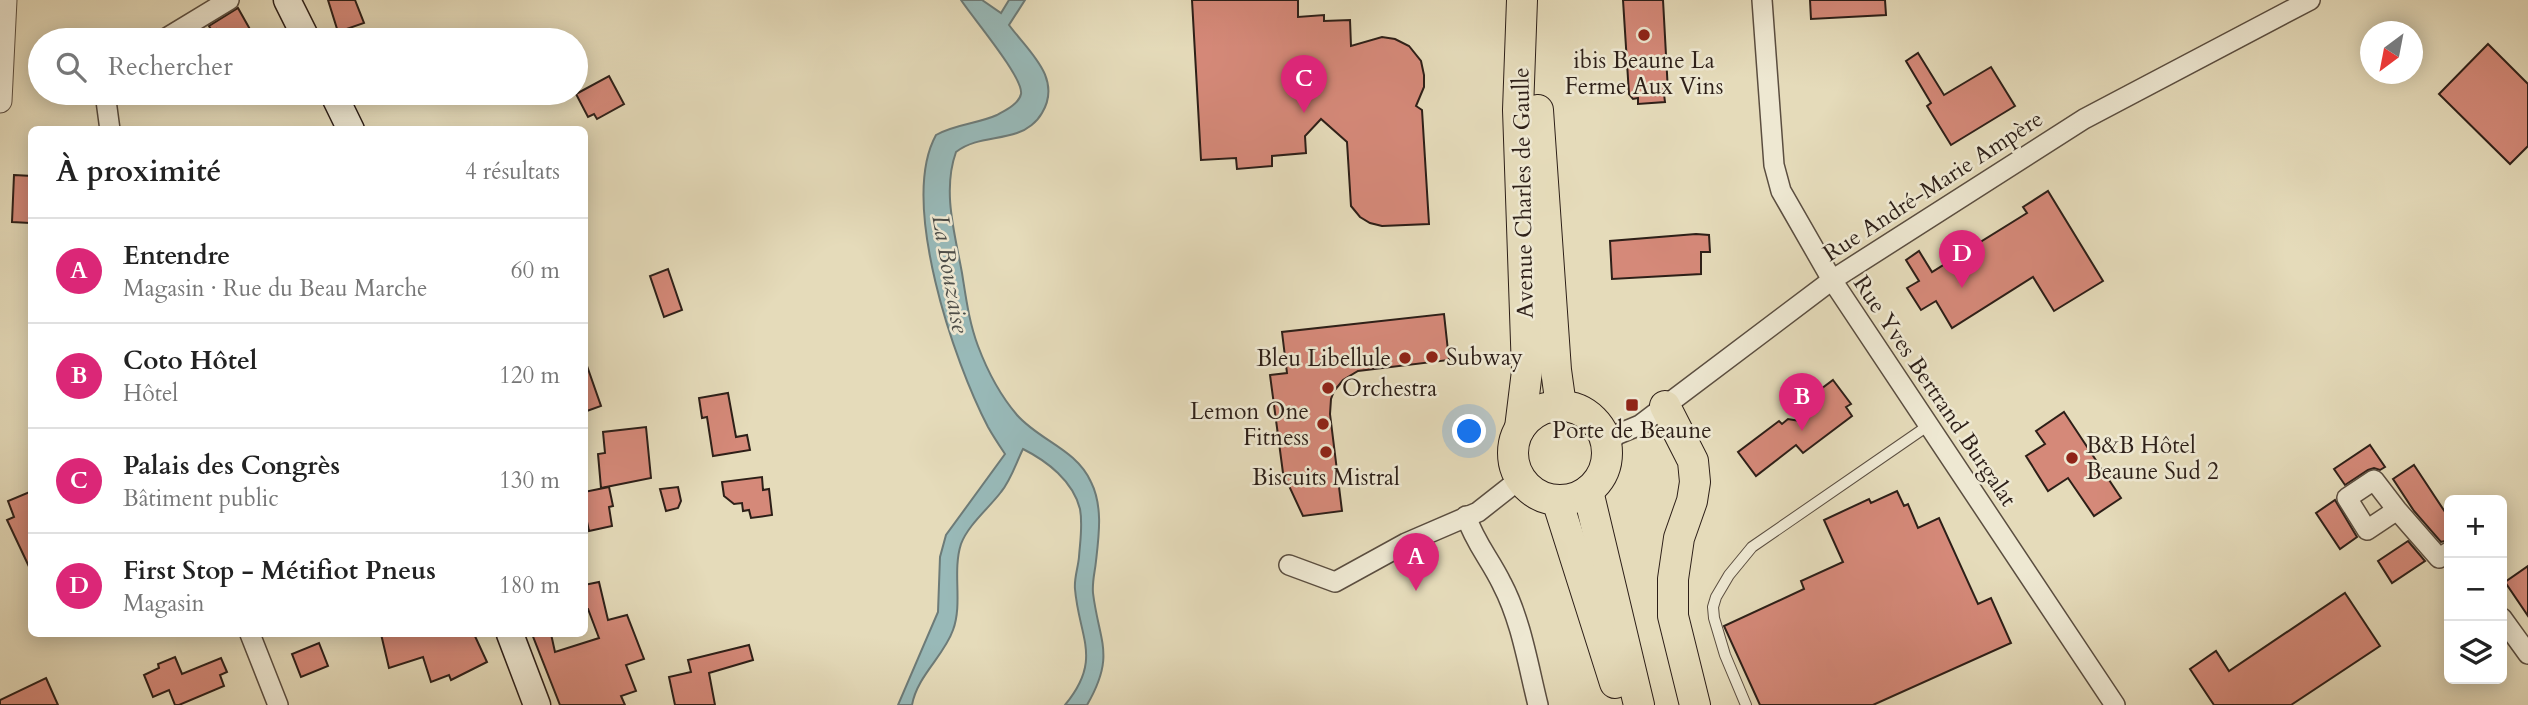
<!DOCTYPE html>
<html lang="fr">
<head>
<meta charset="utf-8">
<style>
  body { margin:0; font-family:Cardo,serif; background:#f6f6f6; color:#222 }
  .controls { position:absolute; right:21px; bottom:21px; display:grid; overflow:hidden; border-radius:10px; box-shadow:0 4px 18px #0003 }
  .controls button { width:63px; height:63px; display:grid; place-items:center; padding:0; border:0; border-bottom:2px solid #e0e0e0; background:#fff; color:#222; font:35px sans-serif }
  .compass { position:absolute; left:2360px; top:21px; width:63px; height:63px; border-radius:50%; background:#fff; box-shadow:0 4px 18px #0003; rotate:212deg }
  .you { position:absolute; left:1470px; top:432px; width:24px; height:24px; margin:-18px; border:5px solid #fff; border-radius:50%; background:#1a73e8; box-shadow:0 0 0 10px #1a73e833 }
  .badge { display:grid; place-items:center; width:46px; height:46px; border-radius:50%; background:#db2777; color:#fff; font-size:23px; font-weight:700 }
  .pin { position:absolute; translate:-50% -58px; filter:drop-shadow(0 2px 4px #0008) }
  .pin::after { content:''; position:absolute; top:37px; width:24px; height:21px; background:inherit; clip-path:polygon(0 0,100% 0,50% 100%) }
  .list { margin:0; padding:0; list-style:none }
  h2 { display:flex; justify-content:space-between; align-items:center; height:91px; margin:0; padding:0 28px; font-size:30px }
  h2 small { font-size:23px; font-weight:400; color:#767676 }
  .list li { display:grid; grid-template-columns:46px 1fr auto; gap:21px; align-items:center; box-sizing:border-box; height:105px; padding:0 28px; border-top:2px solid #e0e0e0 }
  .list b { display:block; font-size:26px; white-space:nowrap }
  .list p { margin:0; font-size:23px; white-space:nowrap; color:#767676 }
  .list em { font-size:23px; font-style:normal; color:#767676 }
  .icon { flex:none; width:38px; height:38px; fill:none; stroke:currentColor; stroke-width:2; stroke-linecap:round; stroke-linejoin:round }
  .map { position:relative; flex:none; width:2528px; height:705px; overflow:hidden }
  .search { position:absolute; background:#fff; box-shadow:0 4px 18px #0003; left:28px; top:28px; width:560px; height:77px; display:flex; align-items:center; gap:18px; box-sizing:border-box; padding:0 24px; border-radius:38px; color:#767676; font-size:26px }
  .panel { position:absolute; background:#fff; box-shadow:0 4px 18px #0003; left:28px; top:126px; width:560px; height:511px; border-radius:10px }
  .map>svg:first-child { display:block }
  .water { fill:#98b9b8; stroke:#6d7b78; stroke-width:2 }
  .building { fill:#d58979; stroke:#2d1f18; stroke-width:2 }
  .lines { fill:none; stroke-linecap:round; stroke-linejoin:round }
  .service-casing { stroke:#5b4e40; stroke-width:12 }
  .minor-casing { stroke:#5b4e40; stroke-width:22 }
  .tertiary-casing { stroke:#5b4e40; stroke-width:25 }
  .secondary-casing { stroke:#2d1f18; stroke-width:29 }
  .primary-casing { stroke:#2d1f18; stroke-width:32 }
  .service { stroke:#eee8d2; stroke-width:10 }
  .minor { stroke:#eee8d2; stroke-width:19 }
  .tertiary { stroke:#eee8d2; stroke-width:23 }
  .secondary { stroke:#eee8d2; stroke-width:26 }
  .primary { stroke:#e5dbba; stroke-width:30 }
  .poi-dot { fill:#8f2418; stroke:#eee8d2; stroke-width:2.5 }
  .labels { text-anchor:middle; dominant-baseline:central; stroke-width:5; stroke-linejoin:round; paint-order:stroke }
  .poi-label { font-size:23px; fill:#2d1f18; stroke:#eee8d2 }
  .street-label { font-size:23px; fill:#2d1f18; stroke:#eee8d2 }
  .water-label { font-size:24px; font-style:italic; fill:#4d4d48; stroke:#eee8d2 }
</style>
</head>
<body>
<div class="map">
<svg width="2528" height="705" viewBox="0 0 2528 705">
  <rect width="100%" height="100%" fill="#e5dbba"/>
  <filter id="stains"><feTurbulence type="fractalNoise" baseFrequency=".00286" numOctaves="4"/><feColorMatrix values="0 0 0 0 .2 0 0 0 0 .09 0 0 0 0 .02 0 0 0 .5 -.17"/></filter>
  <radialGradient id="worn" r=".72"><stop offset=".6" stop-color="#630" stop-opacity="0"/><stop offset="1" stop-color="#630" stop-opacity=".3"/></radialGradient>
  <path class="water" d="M961,0H982L1001,13L1009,0H1025L1009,25C1028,51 1063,78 1042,113C1037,122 1027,130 1017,133C997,140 974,138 956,152C942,191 955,234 962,273C966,298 969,322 978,346C987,370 1000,395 1017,415C1040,441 1076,449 1091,482C1103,506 1099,535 1096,561C1095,572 1092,581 1093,593C1099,642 1116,655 1087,705H1065C1103,659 1079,638 1075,589C1074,578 1078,568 1079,557C1080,542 1083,525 1080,509C1073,481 1047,461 1023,449C1016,463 1011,480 1001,492C989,508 968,525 961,544C952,572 963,603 953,630C944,656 917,676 912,705H898L938,612L940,557L946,535L1005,454C999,445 993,436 988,427C954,362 899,202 936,135C955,124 977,124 997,115C1004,111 1019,104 1021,94C1024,78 972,17 961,0Z"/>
  <g class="building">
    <polygon points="328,0 355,0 364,23 338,32"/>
    <polygon points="1192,0 1298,0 1298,17 1324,15 1324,21 1350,20 1351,46 1382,37 1395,39 1409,46 1421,61 1424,75 1424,87 1416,106 1422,110 1429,224 1382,226 1370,223 1360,217 1351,206 1347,142 1321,119 1305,136 1306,153 1272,156 1272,166 1237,169 1236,158 1201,160"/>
    <polygon points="1623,0 1663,0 1668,92 1664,94 1665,102 1638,104 1638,98 1633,99 1629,94"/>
    <polygon points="1810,0 1885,0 1886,15 1811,19"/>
    <polygon points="238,8 256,40 223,40 216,29 212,31 209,26"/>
    <polygon points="2488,44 2528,84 2528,146 2510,164 2439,94"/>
    <polygon points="1918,53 1944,95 1991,67 2015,106 1951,145 1927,106 1931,103 1906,61"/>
    <polygon points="609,76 624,104 597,119 594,114 588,117 576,94"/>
    <polygon points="14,175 32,176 30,223 12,222"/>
    <polygon points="2048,191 2103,281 2054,311 2033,277 1952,328 1936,301 1921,310 1907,288 1919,281 1906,260 1919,251 1932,272 2027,213 2023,207"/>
    <polygon points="1696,234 1709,235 1710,252 1701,252 1701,274 1612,279 1610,241"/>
    <polygon points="668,269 682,310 664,317 650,276"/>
    <polygon points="1444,314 1449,360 1358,371 1343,380 1334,391 1331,399 1330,414 1342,511 1303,516 1283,473 1270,375 1287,373 1282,332"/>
    <polygon points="584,366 587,366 601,406 584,412"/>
    <polygon points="1833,380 1851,404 1846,407 1852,416 1803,453 1796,445 1756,476 1738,452 1779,421 1782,424 1788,419 1800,421 1801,404"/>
    <polygon points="728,393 736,437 747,435 750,450 713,456 707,417 702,418 699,398"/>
    <polygon points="2064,412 2121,498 2094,516 2068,478 2048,491 2026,456 2045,444 2036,431"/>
    <polygon points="646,427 651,478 601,488 598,454 605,453 603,432"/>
    <polygon points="2370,445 2385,467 2380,470 2374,468 2368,470 2345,485 2334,469"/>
    <polygon points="2414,465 2449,518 2449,540 2441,542 2414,511 2393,479"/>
    <polygon points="762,477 763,490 769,489 772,515 751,518 749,510 743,511 742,503 734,504 724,496 722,482"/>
    <polygon points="609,487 613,506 609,507 612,526 589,531 584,508 584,492"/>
    <polygon points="678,487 681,501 678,508 666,511 660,489"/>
    <polygon points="32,491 32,573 7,520 14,517 8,501"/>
    <polygon points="1897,491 1904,506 1908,504 1918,528 1939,518 1978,604 1991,598 2011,643 1873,705 1760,705 1724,626 1804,589 1801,581 1843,562 1824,520 1869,499 1871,503"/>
    <polygon points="2335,500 2357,537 2340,549 2316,513"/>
    <polygon points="2408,541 2425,561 2392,583 2378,561"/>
    <polygon points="2528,566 2528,616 2505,582"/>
    <polygon points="599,582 608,620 627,615 644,659 626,665 636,691 621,696 625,705 560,705 532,634 551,634 555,652 599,638 588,609 584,609 584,585"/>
    <polygon points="2345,593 2380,646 2291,705 2214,705 2190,669 2216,651 2229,671"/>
    <polygon points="381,634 474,634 487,662 451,680 449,675 431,682 423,657 389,668"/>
    <polygon points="319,643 328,666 301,677 292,654"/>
    <polygon points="749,645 753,660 709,673 715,705 675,705 669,677 691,672 688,660"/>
    <polygon points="175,657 182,674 221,658 227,672 220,675 224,686 179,705 175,705 169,690 153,697 144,675 159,668 158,664"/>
    <polygon points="46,678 58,705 0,705 0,700"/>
  </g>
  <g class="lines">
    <defs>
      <polyline id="service" points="1746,705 1725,655 1714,618 1713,607 1716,597 1729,575 1752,547 1929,425"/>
      <g id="minor">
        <polyline points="1762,0 1774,165 1781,191 1832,280 2115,705"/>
        <polyline points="163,40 229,0"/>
        <polyline points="105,93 110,130"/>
        <polyline points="1606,448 1616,435 1640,425 1665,406 1832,280 2084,119 2310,0"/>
        <polyline points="2397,510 2367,530 2347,498 2374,480 2397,510 2439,558 2449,552"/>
        <path d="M1466,516C1475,543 1490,559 1502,584C1521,620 1528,665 1538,705"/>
        <polyline points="1289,565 1335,582 1406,543 1478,512 1520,479"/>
        <polyline points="2502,618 2528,654"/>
        <polyline points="250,634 278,705"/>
      </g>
      <polyline id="tertiary" points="0,101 5,0"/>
      <g id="secondary">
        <polyline points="287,0 307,40"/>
        <polyline points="333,93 351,130"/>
        <polyline points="510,634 537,705"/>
      </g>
      <g id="primary">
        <polyline points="1538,110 1556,370 1561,406"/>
        <polyline points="1665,406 1693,461 1695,482 1692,501 1679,538 1673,579 1673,616 1695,705"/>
        <circle cx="1560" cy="453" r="47"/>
        <polyline points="1520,428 1527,371 1518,110 1522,0"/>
        <polyline points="1588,491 1639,705"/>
        <polyline points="1557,500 1615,683"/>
      </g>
    </defs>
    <use href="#service" class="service-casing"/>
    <use href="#minor" class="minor-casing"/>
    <use href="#tertiary" class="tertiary-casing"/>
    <use href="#secondary" class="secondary-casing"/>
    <use href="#primary" class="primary-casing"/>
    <use href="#service" class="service"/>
    <use href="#minor" class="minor"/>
    <use href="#tertiary" class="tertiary"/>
    <use href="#secondary" class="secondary"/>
    <use href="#primary" class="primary"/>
  </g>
  <g class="poi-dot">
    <circle cx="1644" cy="35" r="7"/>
    <circle cx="1432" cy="357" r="7"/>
    <circle cx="1405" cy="358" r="7"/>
    <circle cx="1328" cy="388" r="7"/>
    <rect x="1625" y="398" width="14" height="14" rx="3.5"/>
    <circle cx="1323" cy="424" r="7"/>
    <circle cx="1326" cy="452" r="7"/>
    <circle cx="2072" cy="458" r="7"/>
  </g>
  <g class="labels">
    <g class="poi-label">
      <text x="1644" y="60">ibis Beaune La<tspan x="1644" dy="26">Ferme Aux Vins</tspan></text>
      <text x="1446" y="357" text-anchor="start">Subway</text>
      <text x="1391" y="358" text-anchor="end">Bleu Libellule</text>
      <text x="1342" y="388" text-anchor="start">Orchestra</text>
      <text x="1309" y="411" text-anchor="end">Lemon One<tspan x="1309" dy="26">Fitness</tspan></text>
      <text x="1632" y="430">Porte de Beaune</text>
      <text x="2086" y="445" text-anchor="start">B&amp;B Hôtel<tspan x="2086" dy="26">Beaune Sud 2</tspan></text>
      <text x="1326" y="477">Biscuits Mistral</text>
    </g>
    <g class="street-label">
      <text transform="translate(1933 186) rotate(-33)">Rue André-Marie Ampère</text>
      <text transform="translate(1523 193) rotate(-91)">Avenue Charles de Gaulle</text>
      <text transform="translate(1935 391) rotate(56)">Rue Yves Bertrand Burgalat</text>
    </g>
    <g class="water-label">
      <text transform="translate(950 274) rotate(80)">La Bouzaise</text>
    </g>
  </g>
  <rect width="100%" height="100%" filter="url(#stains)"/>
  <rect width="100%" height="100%" fill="url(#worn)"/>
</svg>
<div class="controls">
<button>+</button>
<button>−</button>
<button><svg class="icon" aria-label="layers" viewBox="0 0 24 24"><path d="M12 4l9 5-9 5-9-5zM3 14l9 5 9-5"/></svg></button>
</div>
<svg class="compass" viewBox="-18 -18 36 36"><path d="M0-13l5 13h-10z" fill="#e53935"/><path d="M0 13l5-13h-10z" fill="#767676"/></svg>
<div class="you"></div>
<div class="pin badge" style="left:1416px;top:591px">A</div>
<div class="pin badge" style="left:1802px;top:431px">B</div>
<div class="pin badge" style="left:1304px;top:113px">C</div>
<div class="pin badge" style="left:1962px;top:288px">D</div>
<div class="search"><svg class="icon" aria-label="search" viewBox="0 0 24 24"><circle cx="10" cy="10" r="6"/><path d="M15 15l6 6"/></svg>Rechercher</div>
<section class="panel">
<h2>À proximité<small>4 résultats</small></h2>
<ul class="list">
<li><span class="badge">A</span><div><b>Entendre</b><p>Magasin · Rue du Beau Marche</p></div><em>60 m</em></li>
<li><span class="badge">B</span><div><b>Coto Hôtel</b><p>Hôtel</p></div><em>120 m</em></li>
<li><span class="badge">C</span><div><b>Palais des Congrès</b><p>Bâtiment public</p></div><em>130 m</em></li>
<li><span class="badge">D</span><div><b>First Stop - Métifiot Pneus</b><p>Magasin</p></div><em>180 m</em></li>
</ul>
</section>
</div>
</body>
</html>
